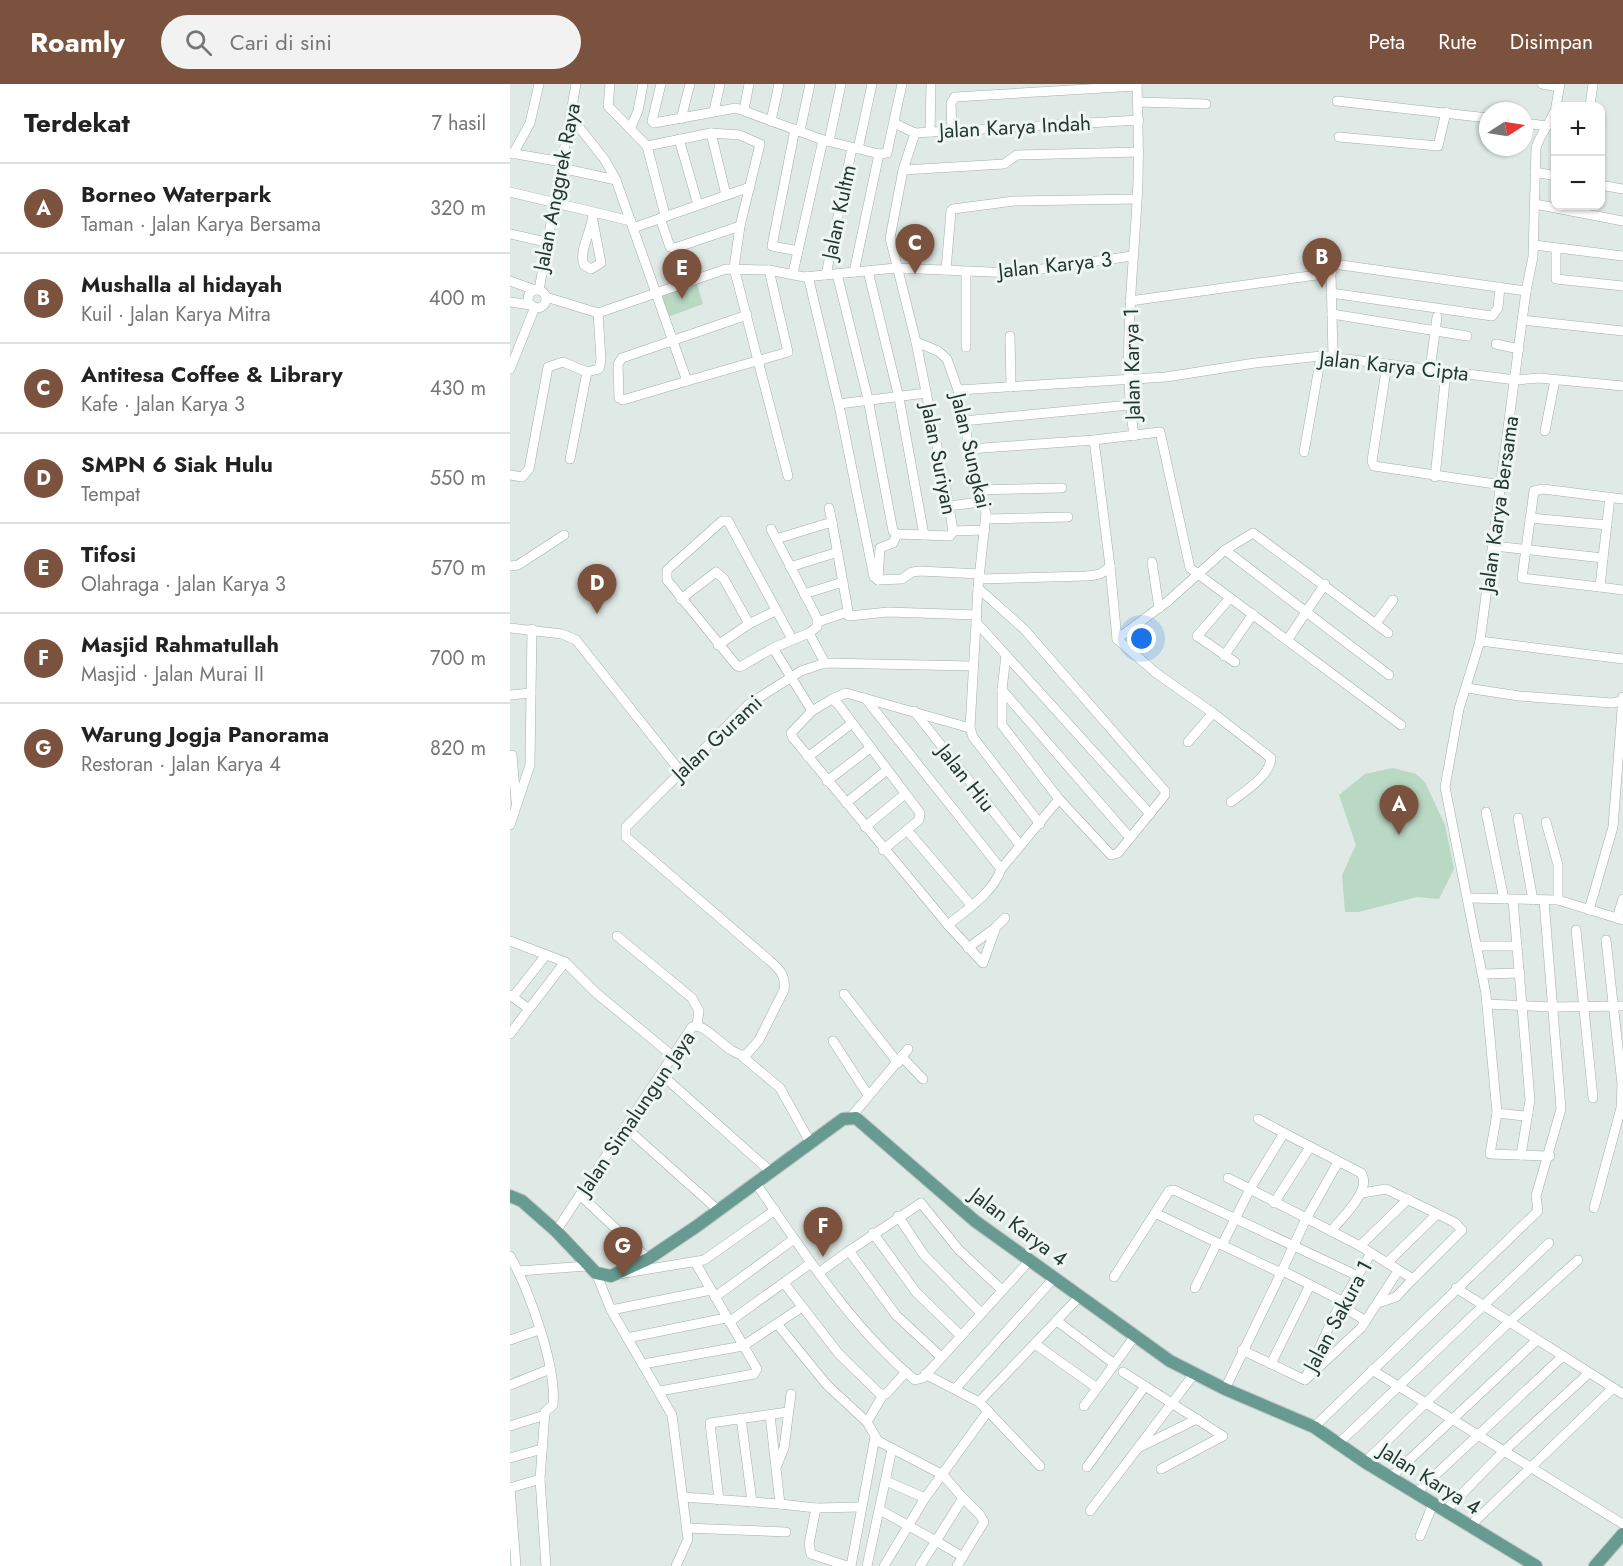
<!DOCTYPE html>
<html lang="id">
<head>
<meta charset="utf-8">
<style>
  body { margin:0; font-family:Jost,sans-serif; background:#f2f2f2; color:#222 }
  .controls { position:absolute; right:18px; top:18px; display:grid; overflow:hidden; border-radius:12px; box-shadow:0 2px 4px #0004 }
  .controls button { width:54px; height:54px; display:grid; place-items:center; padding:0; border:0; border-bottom:2px solid #e0e0e0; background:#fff; color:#222; font:30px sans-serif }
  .compass { position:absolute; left:969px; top:18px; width:54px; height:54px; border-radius:50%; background:#fff; box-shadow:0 2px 4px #0004; rotate:78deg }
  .you { position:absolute; left:632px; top:555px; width:21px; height:21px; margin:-15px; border:4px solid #fff; border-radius:50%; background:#1a73e8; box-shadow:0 0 0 9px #1a73e833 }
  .badge { display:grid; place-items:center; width:39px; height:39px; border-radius:50%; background:#7b523d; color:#fff; font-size:20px; font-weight:700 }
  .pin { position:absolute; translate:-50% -50px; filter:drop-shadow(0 2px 3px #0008) }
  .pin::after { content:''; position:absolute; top:32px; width:21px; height:18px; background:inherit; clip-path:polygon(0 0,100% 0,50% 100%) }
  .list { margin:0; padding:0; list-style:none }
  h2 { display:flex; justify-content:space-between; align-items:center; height:78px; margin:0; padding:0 24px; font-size:26px }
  h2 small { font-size:20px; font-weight:400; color:#767676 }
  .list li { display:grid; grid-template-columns:39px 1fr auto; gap:18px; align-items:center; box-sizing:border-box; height:90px; padding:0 24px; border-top:2px solid #e0e0e0 }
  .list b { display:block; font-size:22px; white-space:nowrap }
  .list p { margin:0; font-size:20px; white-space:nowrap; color:#767676 }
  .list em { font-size:20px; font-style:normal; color:#767676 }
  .icon { flex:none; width:33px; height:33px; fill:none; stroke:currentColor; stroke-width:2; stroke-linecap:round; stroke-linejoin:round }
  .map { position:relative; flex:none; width:1113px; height:1482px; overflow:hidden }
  header { display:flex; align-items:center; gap:36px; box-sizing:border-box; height:84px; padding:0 30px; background:#7b523d; color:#fff }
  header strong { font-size:28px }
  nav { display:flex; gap:33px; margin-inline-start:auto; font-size:21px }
  .search { width:420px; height:54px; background:#f2f2f2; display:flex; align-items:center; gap:15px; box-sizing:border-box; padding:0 21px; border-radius:33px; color:#767676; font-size:22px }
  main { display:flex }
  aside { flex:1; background:#fff }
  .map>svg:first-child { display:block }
  .green { fill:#b9d9c4 }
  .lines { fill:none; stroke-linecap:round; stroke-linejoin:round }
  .minor-casing { stroke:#a2b0ac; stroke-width:10 }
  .major-casing { stroke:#bcc3c2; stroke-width:14 }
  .minor { stroke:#fff; stroke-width:9 }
  .major { stroke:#679b92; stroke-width:12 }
  .labels { text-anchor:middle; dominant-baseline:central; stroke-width:6; stroke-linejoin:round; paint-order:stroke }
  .street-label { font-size:21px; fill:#213833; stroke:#eff6f3 }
</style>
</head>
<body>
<header>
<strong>Roamly</strong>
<div class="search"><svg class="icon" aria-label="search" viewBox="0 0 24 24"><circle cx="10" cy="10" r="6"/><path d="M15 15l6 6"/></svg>Cari di sini</div>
<nav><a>Peta</a><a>Rute</a><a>Disimpan</a></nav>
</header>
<main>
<aside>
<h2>Terdekat<small>7 hasil</small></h2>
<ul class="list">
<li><span class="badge">A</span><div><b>Borneo Waterpark</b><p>Taman · Jalan Karya Bersama</p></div><em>320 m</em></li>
<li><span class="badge">B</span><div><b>Mushalla al hidayah</b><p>Kuil · Jalan Karya Mitra</p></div><em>400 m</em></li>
<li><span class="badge">C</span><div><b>Antitesa Coffee &amp; Library</b><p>Kafe · Jalan Karya 3</p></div><em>430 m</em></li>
<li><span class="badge">D</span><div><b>SMPN 6 Siak Hulu</b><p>Tempat</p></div><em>550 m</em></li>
<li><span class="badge">E</span><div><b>Tifosi</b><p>Olahraga · Jalan Karya 3</p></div><em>570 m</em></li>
<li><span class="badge">F</span><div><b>Masjid Rahmatullah</b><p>Masjid · Jalan Murai II</p></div><em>700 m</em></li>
<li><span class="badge">G</span><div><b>Warung Jogja Panorama</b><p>Restoran · Jalan Karya 4</p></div><em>820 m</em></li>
</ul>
</aside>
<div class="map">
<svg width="1113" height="1482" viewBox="0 0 1113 1482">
  <rect width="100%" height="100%" fill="#dfe9e5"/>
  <g class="green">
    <polygon points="186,197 193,220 158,233 151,210"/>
    <polygon points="883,684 906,690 915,698 935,741 944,785 929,815 907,813 849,828 835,828 832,791 846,761 829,711 855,690"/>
  </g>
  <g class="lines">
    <defs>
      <g id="minor">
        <polyline points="100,0 98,22 137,62 155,131"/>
        <polyline points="151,0 142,37 144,39 226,24 313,56 369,70"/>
        <polyline points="1032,0 1049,3"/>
        <polyline points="827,17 978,34"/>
        <polyline points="628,18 696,20"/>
        <polyline points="1046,22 1050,0"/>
        <polyline points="1080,22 1083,0"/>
        <polyline points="234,26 239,0"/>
        <polyline points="204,27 210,0"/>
        <polyline points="61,33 95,76 106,96 177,297 113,316 109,314 108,280 112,274 237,231"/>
        <polyline points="171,35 180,0"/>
        <polyline points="261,37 269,0"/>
        <polyline points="384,39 405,49 629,36"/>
        <polyline points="1014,39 1037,42"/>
        <polyline points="120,45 128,27 133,0"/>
        <polyline points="285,45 262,162 288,167"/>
        <polyline points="290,47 300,0"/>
        <polyline points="442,47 441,19 445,13 627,2"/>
        <polyline points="420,48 421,0"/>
        <polyline points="201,49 230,51 250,60 230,142 224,184 278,392"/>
        <polyline points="829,53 928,62 936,28"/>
        <polyline points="169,55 188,121"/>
        <polyline points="319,57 331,0"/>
        <polyline points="137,62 201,49 216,111"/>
        <polyline points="348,65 362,0"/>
        <polyline points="0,69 52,78"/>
        <polyline points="3,70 20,39 29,0"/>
        <polyline points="51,84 106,96"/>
        <polyline points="393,86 494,80 507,71 629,68"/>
        <polyline points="1025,88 1046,92"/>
        <polyline points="1090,101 1113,105"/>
        <polyline points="0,108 121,137"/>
        <polyline points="1025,120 1113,137"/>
        <path d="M83,129C83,145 68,167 74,181L81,185L91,179L83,137"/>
        <polyline points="150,134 160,163 165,164 230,142"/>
        <polyline points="123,144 240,103"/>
        <polyline points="0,150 36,158"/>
        <polyline points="1024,161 1113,172"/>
        <polyline points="1046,164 1046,195 1113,202"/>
        <polyline points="436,186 441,127 443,125 504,117 627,115"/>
        <polyline points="358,187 389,314 414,451"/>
        <polyline points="344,188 369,70 377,69 392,0"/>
        <polyline points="283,189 313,56"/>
        <polyline points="327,190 358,315 383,447 387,450 440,452 443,447 439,422 406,258 380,154 393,86 405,49"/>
        <polyline points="316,191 342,64"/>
        <polyline points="298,192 330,326 364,493 368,496"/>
        <polyline points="0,197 25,206"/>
        <polyline points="29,206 66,0"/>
        <circle cx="27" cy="215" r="9"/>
        <polyline points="821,209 982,232 988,224 990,203"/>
        <polyline points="36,213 88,229 216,185 259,186 294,193 386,184 504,189 622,172"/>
        <polyline points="620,217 821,189"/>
        <polyline points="0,218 21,221"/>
        <polyline points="822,230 957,252"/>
        <polyline points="1012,236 1113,247"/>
        <polyline points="500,252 501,303"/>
        <polyline points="406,258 428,267 437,275 448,306 467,406 476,429 468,504 460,644 463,653 530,740"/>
        <polyline points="986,260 1009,265"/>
        <polyline points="456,263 456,188"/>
        <polyline points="823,272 821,189 824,180 1016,207"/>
        <polyline points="877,280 862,377 864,382 992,401"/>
        <polyline points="0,285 25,223"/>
        <polyline points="920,286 927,233"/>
        <polyline points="177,297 278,268 259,186"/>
        <polyline points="448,306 656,293 745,279 811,272 1006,296 1029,294 1113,302"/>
        <polyline points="329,320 416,309"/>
        <polyline points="453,337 620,321"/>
        <polyline points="1035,347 1045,296"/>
        <path d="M624,352C611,267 625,181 628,96C629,64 628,32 627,0"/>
        <polyline points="459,365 584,356 650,348 680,484 891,641"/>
        <polyline points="794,368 811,272"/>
        <polyline points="60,375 77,288"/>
        <polyline points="0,391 12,393 19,385 38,283 53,278 77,288 89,285 91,276 88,229"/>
        <polyline points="925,393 936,288"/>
        <polyline points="467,406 552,404"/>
        <polyline points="439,422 470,418"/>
        <polyline points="1020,434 1097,441"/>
        <polyline points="476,435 558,433"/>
        <polyline points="322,438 339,532 378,528 467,531"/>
        <polyline points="261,445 307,534 307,543 299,549"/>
        <polyline points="443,447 475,446"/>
        <polyline points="266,455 322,438 319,424"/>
        <polyline points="984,462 1093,474 1090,503 1113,506"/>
        <polyline points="715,466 879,591"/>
        <polyline points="1093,474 1100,413"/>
        <polyline points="642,478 649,524"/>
        <polyline points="0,482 8,481 54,451"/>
        <polyline points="600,482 607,555 657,518 715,466 743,449 878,549"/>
        <polyline points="280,483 328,468"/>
        <path d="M469,495L576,492C586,491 593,491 600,482L584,356"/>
        <polyline points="368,496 392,495 402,488 410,487 470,490"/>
        <polyline points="368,496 370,464 383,459 387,450"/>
        <polyline points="1090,503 1012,494 1024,407 1033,405 1113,415"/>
        <polyline points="468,504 514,545 655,707 655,711 608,769 601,771 549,715 492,641 492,606"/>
        <polyline points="294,510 333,498"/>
        <polyline points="720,514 687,552 725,578"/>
        <polyline points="171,515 206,488 214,495 239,540"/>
        <polyline points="308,538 337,528"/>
        <polyline points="466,538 640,730"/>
        <polyline points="866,539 883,516"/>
        <polyline points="0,544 52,550 66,556 170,687"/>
        <polyline points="607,555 646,589 703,629 678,658"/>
        <polyline points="778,555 815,500"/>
        <polyline points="970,557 1113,575"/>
        <polyline points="208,561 239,540 265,527"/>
        <polyline points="263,564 230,583 227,582 157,496 157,486 212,437 218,437 282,555"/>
        <polyline points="496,571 492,606 620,754"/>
        <polyline points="714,572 743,530"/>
        <polyline points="315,579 299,549 263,564 302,627 322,615 328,620 410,729 409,736 373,766"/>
        <polyline points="957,604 1009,612 1102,619 1112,617"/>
        <polyline points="0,611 21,609 22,545"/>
        <polyline points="355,614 491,785 549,715"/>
        <polyline points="322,615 336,609 460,644"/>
        <path d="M302,627L281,649L283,654L438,841C455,827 484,808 491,785"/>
        <polyline points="404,627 510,761"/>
        <path d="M703,629L761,674C760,692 735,707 721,718"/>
        <polyline points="2,671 6,717"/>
        <polyline points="298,673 341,640"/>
        <polyline points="317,697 359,665"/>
        <polyline points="336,719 377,686"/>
        <polyline points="976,728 994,815"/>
        <polyline points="1008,734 1023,816"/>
        <polyline points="1036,738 1048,781 1048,816"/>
        <polyline points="0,741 20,681 21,609"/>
        <polyline points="355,743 395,710"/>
        <polyline points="397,746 461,821"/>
        <polyline points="959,814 1048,816 1113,836"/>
        <polyline points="1003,816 1020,1016 1011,1071"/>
        <polyline points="1079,826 1103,743 1113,613"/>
        <polyline points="1107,834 1113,815"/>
        <polyline points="438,841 473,879 486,843 495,834"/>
        <polyline points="1066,846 1083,1014"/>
        <polyline points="107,852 182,914 189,927 187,941"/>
        <polyline points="0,857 55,878 85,908 164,973"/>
        <polyline points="968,862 1007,862"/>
        <polyline points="458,864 485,844"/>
        <polyline points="974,890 1010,889"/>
        <polyline points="334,910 388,979"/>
        <polyline points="0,911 19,925 0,950"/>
        <polyline points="3,913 36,871"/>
        <polyline points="977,920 1043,923 1113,922"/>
        <polyline points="19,925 55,878"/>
        <polyline points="323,957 358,1011"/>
        <polyline points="233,973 270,1004 300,1058"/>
        <polyline points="392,973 413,995"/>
        <polyline points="152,991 260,1087"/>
        <polyline points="987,1029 1014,1032 1018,1029"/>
        <polyline points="341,1033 398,965"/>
        <polyline points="748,1035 774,1049"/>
        <polyline points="115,1043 208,1126"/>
        <path d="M1040,1072L980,1070L987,1029L976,910L935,703L949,625L970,557L1016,207L1023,173L1026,64C1030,49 1041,39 1046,24"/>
        <path d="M245,1098C293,1167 340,1242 405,1296L413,1294L520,1176"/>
        <polyline points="70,1111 138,1175"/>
        <polyline points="764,1119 800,1063"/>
        <polyline points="1084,1124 1111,1024 1112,1000 1096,856"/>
        <polyline points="645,1129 659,1107 664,1106 848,1192"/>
        <polyline points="388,1132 414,1171 471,1229"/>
        <path d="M46,1147L182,943C197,937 218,973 236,971L249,956L274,906C276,891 270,886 259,876L116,753V743L239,620L291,587L315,579L463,582"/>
        <path d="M821,1147C831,1135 863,1105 851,1089L826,1076"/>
        <polyline points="363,1149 406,1208 450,1251"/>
        <polyline points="712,1161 740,1105 718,1094"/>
        <polyline points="850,1162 898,1115"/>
        <path d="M0,1172C19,1206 47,1283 43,1321L35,1328L30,1395L36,1482"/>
        <polyline points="877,1179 927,1130"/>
        <polyline points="9,1187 77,1182"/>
        <polyline points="773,1187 832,1217"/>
        <polyline points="310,1188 339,1167"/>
        <polyline points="86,1189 101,1226 162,1331 178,1455 166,1482"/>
        <polyline points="771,1189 796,1135 827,1080 826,1076 774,1049 740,1105 850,1162 903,1195 952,1146 944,1138 876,1105 852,1109"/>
        <polyline points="109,1190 194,1176 265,1126"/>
        <polyline points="604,1193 645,1129 771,1189 715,1305"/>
        <polyline points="274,1199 329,1270 370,1310 376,1310 396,1288"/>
        <polyline points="685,1204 707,1159"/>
        <polyline points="946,1204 1113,1310"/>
        <polyline points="205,1213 284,1155"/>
        <polyline points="868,1219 886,1213 903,1195"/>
        <polyline points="830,1221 856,1237"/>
        <polyline points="101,1226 201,1206"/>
        <polyline points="547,1237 603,1279"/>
        <polyline points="219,1238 301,1179"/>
        <polyline points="268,1241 317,1301 357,1338 373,1311"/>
        <polyline points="117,1254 216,1234"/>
        <polyline points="0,1256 29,1246"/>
        <polyline points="525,1260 587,1304"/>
        <polyline points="732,1266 795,1296"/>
        <polyline points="430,1272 386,1231 339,1167 411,1119 449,1166 492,1206"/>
        <polyline points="133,1280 233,1262 292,1223"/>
        <polyline points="761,1280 800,1201"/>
        <polyline points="862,1286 1113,1440"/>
        <polyline points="613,1288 713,1352 651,1385"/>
        <polyline points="796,1293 823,1234 861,1169"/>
        <polyline points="795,1296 851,1244 888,1187"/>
        <polyline points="0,1301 40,1285"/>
        <polyline points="445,1305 544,1194"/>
        <polyline points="150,1307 244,1290 247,1285 185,1178"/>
        <polyline points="469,1318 570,1212"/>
        <polyline points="574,1322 625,1252"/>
        <polyline points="478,1327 530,1382"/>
        <polyline points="231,1334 242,1418"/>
        <polyline points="357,1338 368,1357 433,1391 453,1414 426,1457 370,1426"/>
        <polyline points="0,1342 35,1331"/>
        <polyline points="804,1343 1028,1127 1026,1112 1051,1025 1034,817"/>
        <polyline points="828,1360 1039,1159"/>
        <polyline points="630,1363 687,1335"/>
        <polyline points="0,1374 32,1365"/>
        <polyline points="855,1378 998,1239 1068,1176"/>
        <polyline points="267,1381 274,1364 281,1310"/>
        <polyline points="577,1383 635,1302"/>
        <polyline points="881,1393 1027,1256"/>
        <polyline points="376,1397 415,1414"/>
        <polyline points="0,1404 6,1482"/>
        <polyline points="0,1404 30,1395"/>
        <polyline points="906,1409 1053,1272"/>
        <polyline points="173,1413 270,1420 260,1331"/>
        <polyline points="209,1416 200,1339 278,1328"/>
        <polyline points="270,1420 306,1424 350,1423"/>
        <polyline points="306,1424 299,1460 301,1470 337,1482"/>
        <polyline points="580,1427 684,1290"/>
        <polyline points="935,1427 994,1367 1079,1289"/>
        <polyline points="959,1443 1103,1304"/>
        <polyline points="176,1444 276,1448"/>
        <polyline points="910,1452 923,1420"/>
        <polyline points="341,1482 365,1353"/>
        <polyline points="357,1482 382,1365"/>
        <polyline points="374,1482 415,1414 478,1327 469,1318 415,1290"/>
        <polyline points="410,1482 426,1457 453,1473"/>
        <polyline points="447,1482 474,1438 470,1431 453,1414"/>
      </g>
      <g id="major">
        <polyline points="0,1112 12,1117 46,1147 86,1189 101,1192 138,1175 187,1142 333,1035 346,1034 465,1137 660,1277 715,1305 804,1343 855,1378 1026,1482"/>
        <polyline points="1085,1482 1113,1450"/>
      </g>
    </defs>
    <use href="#minor" class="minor-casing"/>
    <use href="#major" class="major-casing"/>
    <use href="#minor" class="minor"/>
    <use href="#major" class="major"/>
  </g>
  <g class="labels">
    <g class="street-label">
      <text transform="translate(505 43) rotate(-3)">Jalan Karya Indah</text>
      <text transform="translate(47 103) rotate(-79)">Jalan Anggrek Raya</text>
      <text transform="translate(329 128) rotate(-78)">Jalan Kultm</text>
      <text transform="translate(545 181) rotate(-6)">Jalan Karya 3</text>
      <text transform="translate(622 280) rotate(-91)">Jalan Karya 1</text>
      <text transform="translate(884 282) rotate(6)">Jalan Karya Cipta</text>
      <text transform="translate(461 367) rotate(77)">Jalan Sungkai</text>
      <text transform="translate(429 375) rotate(79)">Jalan Suriyan</text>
      <text transform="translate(989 420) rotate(-82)">Jalan Karya Bersama</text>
      <text transform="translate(207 654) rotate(-43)">Jalan Gurami</text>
      <text transform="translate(456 694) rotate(52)">Jalan Hiu</text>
      <text transform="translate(126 1029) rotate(-56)">Jalan Simalungun Jaya</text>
      <text transform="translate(509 1143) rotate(37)">Jalan Karya 4</text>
      <text transform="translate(828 1232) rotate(-62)">Jalan Sakura 1</text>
      <text transform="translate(920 1395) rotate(32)">Jalan Karya 4</text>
    </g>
  </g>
</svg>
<div class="controls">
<button>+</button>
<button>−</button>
</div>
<svg class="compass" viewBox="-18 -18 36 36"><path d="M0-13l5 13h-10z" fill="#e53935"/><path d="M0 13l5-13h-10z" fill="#767676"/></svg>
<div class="you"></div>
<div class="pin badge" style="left:889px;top:751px">A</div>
<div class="pin badge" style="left:812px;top:204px">B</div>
<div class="pin badge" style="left:405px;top:190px">C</div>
<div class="pin badge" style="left:87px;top:530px">D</div>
<div class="pin badge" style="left:172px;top:215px">E</div>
<div class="pin badge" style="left:313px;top:1173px">F</div>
<div class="pin badge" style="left:113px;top:1193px">G</div>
</div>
</main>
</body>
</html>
